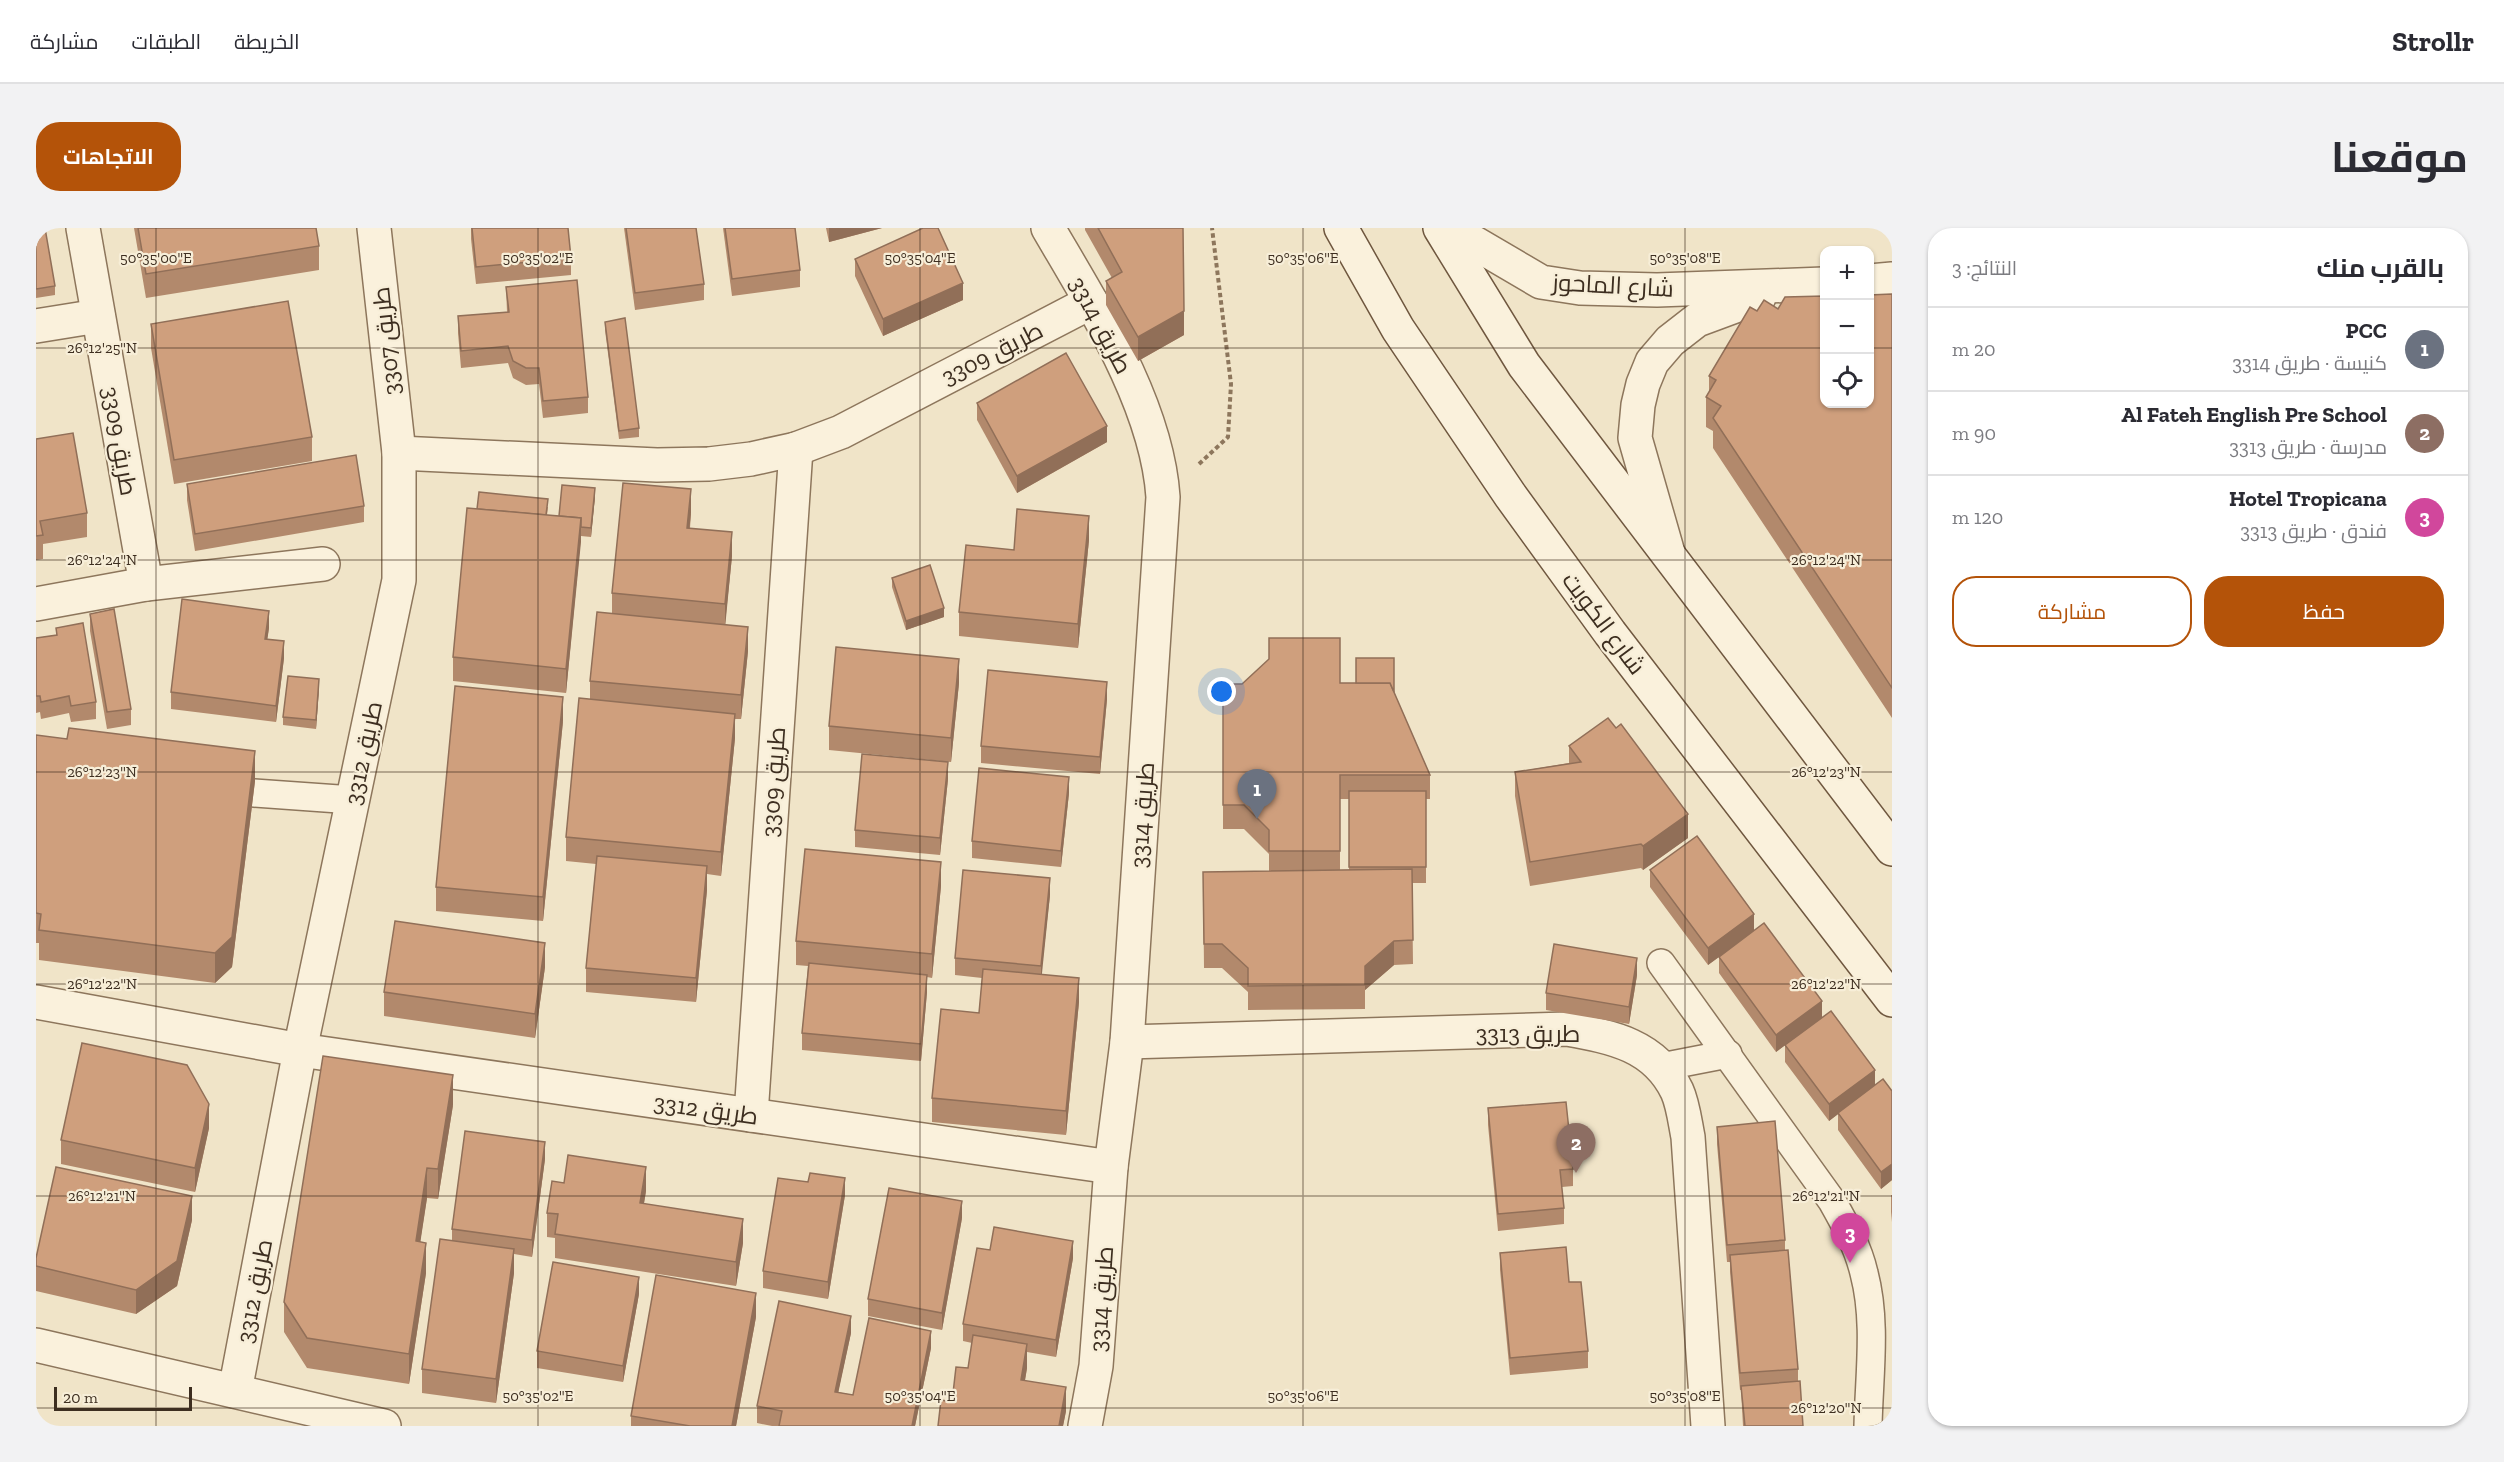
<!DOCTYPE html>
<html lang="ar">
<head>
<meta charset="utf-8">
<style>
  body { margin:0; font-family:"Zilla Slab",Cairo,serif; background:#f2f2f3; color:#2b2b33; direction:rtl }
  .controls { position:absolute; right:18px; top:18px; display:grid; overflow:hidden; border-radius:12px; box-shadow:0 2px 4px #0004 }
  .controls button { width:54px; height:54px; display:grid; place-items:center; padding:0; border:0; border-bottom:2px solid #e1e1e2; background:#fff; color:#2b2b33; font:30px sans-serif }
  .scale { position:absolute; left:18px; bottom:15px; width:138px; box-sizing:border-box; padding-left:6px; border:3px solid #3d2e20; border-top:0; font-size:16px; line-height:21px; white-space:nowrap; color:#3d2e20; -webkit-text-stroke:4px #f7eed8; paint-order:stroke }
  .you { position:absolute; left:1186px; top:464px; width:21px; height:21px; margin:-15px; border:4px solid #fff; border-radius:50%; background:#1a73e8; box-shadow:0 0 0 9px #1a73e833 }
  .badge { display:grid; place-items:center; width:39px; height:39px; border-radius:50%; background:#b45309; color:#fff; font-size:20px; font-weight:700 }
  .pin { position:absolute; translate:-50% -50px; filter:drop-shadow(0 2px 3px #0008) }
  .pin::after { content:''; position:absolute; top:32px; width:21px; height:18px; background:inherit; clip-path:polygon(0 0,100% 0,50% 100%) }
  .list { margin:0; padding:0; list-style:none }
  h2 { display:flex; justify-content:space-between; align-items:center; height:78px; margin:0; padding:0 24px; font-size:26px }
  h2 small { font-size:20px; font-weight:400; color:#7c7c81 }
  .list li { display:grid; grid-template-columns:39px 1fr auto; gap:18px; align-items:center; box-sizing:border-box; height:84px; padding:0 24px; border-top:2px solid #e1e1e2 }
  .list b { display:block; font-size:22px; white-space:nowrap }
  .list p { margin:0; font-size:20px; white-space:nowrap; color:#7c7c81 }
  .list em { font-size:20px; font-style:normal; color:#7c7c81 }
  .actions { display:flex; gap:12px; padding:18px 24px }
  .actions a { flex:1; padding:14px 0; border:2px solid #b45309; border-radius:24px; text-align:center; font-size:21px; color:#b45309 }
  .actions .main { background:#b45309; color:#fff }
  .icon { flex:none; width:33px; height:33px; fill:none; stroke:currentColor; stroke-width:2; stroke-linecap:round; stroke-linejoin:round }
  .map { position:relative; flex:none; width:1856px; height:1198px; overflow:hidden; direction:ltr; border-radius:24px }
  header { display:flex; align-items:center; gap:36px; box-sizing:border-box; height:84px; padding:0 30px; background:#fff; border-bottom:2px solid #e1e1e2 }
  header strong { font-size:28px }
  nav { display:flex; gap:33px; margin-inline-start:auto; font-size:21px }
  .intro { display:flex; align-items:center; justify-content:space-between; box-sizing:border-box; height:144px; padding:0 36px }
  h1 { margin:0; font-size:42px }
  .button { padding:15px 27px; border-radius:24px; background:#b45309; color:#fff; font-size:21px; font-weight:700 }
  main { display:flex; gap:36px; padding:0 36px }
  aside { flex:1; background:#fff; border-radius:24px; box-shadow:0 2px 4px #0004 }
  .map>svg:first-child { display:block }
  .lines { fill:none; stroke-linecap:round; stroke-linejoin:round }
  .service-casing { stroke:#8d765c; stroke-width:30 }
  .minor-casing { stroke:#8d765c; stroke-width:36 }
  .tertiary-casing { stroke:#8d765c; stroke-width:36 }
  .secondary-casing { stroke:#6f573f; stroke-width:36 }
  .path { stroke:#8d765c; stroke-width:4; stroke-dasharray:4.5 3; stroke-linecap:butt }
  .service { stroke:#faf1dc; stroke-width:27 }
  .minor { stroke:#faf1dc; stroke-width:33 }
  .tertiary { stroke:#faf1dc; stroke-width:33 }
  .secondary { stroke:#faf1dc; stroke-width:33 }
  .wall { fill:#b2896c; fill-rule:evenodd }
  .shaded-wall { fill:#916f58 }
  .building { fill:#cf9f7d; stroke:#916f58; stroke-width:1.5 }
  .ticks { fill:none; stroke:#3d2e20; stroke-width:1.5; stroke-opacity:0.45 }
  .labels { text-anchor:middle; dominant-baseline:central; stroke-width:4.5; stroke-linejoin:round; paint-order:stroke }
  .street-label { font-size:24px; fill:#3d2e20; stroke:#f7eed8 }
  .ticks-label { font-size:15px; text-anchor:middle; fill:#3d2e20; stroke:#f7eed8; stroke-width:4.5; stroke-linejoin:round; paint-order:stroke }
</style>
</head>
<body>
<header>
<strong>Strollr</strong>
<nav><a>الخريطة</a><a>الطبقات</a><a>مشاركة</a></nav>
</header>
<div class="intro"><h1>موقعنا</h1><a class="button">الاتجاهات</a></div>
<main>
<aside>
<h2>بالقرب منك<small>النتائج: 3</small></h2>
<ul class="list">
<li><span class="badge" style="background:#6b7280">1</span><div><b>PCC</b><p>كنيسة · طريق 3314</p></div><em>20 m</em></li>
<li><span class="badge" style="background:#8d6e63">2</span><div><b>Al Fateh English Pre School</b><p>مدرسة · طريق 3313</p></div><em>90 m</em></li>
<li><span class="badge" style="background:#d1479c">3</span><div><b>Hotel Tropicana</b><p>فندق · طريق 3313</p></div><em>120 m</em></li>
</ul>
<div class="actions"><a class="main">حفظ</a><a>مشاركة</a></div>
</aside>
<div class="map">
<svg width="1856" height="1198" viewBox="0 0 1856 1198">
  <rect width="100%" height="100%" fill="#f0e4c8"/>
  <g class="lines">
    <defs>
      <g id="service">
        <polyline points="218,565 317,572"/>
        <path d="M1625,735L1796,973C1809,996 1822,1019 1828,1045C1841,1094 1833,1148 1832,1198"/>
        <polyline points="1625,839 1692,826"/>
      </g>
      <g id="minor">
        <polyline points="47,0 110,356"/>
        <path d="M1012,0C1058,79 1121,177 1127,269L1091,814L1075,939L1060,1138L1049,1198"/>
        <polyline points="0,98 62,88"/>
        <polyline points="363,225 621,237 673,236 715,231 760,221 805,204 1055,74"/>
        <polyline points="0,376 110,356 287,336"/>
        <polyline points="0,774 264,822 1075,939"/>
        <path d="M1091,814L1531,801C1576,809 1619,817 1641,863C1647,876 1649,894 1652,909L1672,1198"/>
        <polyline points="715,887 760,221"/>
        <polyline points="199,1163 264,822 363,352 363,225 338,0"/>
      </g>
      <g id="tertiary">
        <polyline points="1413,0 1505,54 1544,60 1621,62 1788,56"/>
        <polyline points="1834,53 1856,51"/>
        <polyline points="1632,325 1599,210 1602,177 1607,156 1616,134 1634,113 1661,92 1723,69"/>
        <polyline points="0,1117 348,1198"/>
      </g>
      <g id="secondary">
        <polyline points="1305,0 1362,101 1474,267 1574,405 1856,772"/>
        <polyline points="1404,0 1488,137 1856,621"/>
      </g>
    </defs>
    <use href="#service" class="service-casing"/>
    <use href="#minor" class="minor-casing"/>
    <use href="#tertiary" class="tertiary-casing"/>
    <use href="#secondary" class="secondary-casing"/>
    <polyline class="path" points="1163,236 1192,209 1195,156 1176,0"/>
    <use href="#service" class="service"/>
    <use href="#minor" class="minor"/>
    <use href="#tertiary" class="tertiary"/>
    <use href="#secondary" class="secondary"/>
  </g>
  <g class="wall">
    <polygon points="0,0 19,58 19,67 0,70"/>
    <polygon points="98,0 280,0 283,18 283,42 110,70"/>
    <polygon points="435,0 532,0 535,30 535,47 440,56 435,11"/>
    <polygon points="588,0 660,0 668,56 668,72 599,82"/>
    <polygon points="687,0 759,0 764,42 764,59 696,68"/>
    <polygon points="790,0 846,0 793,14"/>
    <polygon points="1049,0 1147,0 1148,107 1102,133 1070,77 1070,53 1076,50 1049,2"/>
    <polygon points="819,31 927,72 847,108 819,48"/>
    <polygon points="470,59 552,169 552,185 507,190 503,156 490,157 477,150 472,135 425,140 422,105 422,88 471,84"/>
    <polygon points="1856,66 1856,490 1677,220 1677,203 1670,199 1670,169 1673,164 1673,148 1721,83"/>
    <polygon points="569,94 603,200 603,209 583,211 569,102"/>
    <polygon points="115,96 276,209 276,233 138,256 115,120"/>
    <polygon points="941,175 1071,214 981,265 941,192"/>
    <polygon points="0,211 51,285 51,309 7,316 7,331 0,332"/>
    <polygon points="151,256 328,278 328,294 159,323 151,272"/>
    <polygon points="559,269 555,309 545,308 530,465 417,453 417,429 441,281 512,279 511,287 523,288"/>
    <polygon points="655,285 654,300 696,328 689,396 712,423 705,491 699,491 699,510 685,648 671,646 671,662 660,774 550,764 550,740 560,636 530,633 530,609 554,471 554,453 576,386 576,365"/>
    <polygon points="1053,312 1042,420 923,408 923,384 978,322"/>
    <polygon points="856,350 908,389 870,402 856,359"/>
    <polygon points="54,386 95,481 95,497 71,501 54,403"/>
    <polygon points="20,400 60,474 60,491 35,494 33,485 5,491 4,484 0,485 0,410 20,407"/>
    <polygon points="233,400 231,411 248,430 240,494 135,481 135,464"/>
    <polygon points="923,455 915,534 793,522 793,498"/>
    <path d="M1304,455L1358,464L1394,547V571H1390V655H1376L1377,736L1358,737L1329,762V781L1212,782V764L1186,740H1168L1167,644L1233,643V626L1208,601H1187V456ZM1304,571H1313V642H1304Z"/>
    <polygon points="283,460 280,501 247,497 247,489"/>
    <polygon points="1071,471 1064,546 945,535 945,518"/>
    <polygon points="527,493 507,693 400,683 400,659"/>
    <polygon points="0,507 219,553 196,739 179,755 3,732 3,715 0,715"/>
    <polygon points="1533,518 1652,610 1607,642 1605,640 1494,658 1479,568 1479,544 1533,535"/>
    <polygon points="912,551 904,627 819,619 819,602"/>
    <polygon points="1033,565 1025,639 936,630 936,613"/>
    <polygon points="1614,642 1718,703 1839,858 1856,863 1856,952 1845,961 1802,902 1802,886 1793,893 1749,834 1749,817 1740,824 1683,745 1683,729 1672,737 1614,659"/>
    <polygon points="905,658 896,750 891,749 891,764 885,833 766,822 766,805 772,738 760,737 760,713"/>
    <polygon points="1014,667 1005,747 1043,774 1030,907 896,894 896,870 943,785 946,750 919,747 919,730"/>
    <polygon points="509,739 499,810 348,788 348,764"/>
    <polygon points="1601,747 1593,796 1510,782 1510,765"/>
    <polygon points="417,877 402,971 391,970 384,1014 390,1045 373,1156 271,1140 248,1104 248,1074"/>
    <polygon points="1452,880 1537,941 1537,958 1526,959 1528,980 1528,996 1462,1003 1452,897"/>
    <polygon points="1681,899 1749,1012 1749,1023 1762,1141 1762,1153 1767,1198 1707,1198 1705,1162 1704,1162 1694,1044 1694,1034 1691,1034 1681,916"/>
    <polygon points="173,900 159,964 25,936 25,912"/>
    <polygon points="509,931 496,1029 478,1026 478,1045 460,1175 386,1165 386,1141 416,1012 416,1001"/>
    <polygon points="610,963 608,975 707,1015 700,1058 519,1030 519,1010 511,1009 511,985"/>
    <polygon points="809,967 792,1071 727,1060 727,1043"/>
    <polygon points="1855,967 1856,967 1856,994 1855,984"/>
    <polygon points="926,990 906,1102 832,1088 832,1071"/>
    <polygon points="156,992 141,1058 100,1086 0,1063 0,1030"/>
    <polygon points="954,1022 1037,1030 1020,1129 991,1124 991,1140 989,1152 1030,1183 1027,1198 902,1198 916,1174 932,1140 936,1115 927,1113 927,1096"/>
    <polygon points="1464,1025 1552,1123 1552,1140 1474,1147 1464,1042"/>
    <polygon points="603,1066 587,1154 501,1140 501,1123"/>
    <polygon points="720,1089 700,1198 595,1198 595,1188"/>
    <polygon points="815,1105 802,1164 817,1167 895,1120 879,1198 736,1198 721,1195 721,1178"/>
  </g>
  <g class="shaded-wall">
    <polygon points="793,0 846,0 793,14"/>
    <polygon points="927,55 927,72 847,108 847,91"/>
    <polygon points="1148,83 1148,107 1102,133 1102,109"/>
    <polygon points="1071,198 1071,214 981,265 981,248"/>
    <polygon points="559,260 559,269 555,309 555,300"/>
    <polygon points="655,261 655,285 651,324 651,300"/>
    <polygon points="1053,288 1053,312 1042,420 1042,396"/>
    <polygon points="545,290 545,314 530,465 530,441"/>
    <polygon points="696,304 696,328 689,400 689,376"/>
    <polygon points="908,380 908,389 870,402 870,393"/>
    <polygon points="233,383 233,400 229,428 229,411"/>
    <polygon points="712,399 712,423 705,491 705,467"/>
    <polygon points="248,413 248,430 240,494 240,478"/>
    <polygon points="923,431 923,455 915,534 915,510"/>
    <polygon points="283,451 283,460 280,501 280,492"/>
    <polygon points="1071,454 1071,471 1064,546 1064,529"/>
    <polygon points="527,469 527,493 507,693 507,669"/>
    <polygon points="699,486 699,510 685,648 685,624"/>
    <polygon points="219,523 219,553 196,739 179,755 179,725"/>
    <polygon points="912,534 912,551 904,627 904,610"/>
    <polygon points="1033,549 1033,565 1025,639 1025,623"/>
    <polygon points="1652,586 1652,610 1607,642 1607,618"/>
    <polygon points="905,634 905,658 896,750 896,726"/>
    <polygon points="671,638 671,662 660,774 660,750"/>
    <polygon points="1014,650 1014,667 1005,755 1005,738"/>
    <polygon points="1718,686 1718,703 1672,737 1672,720"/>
    <polygon points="1358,713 1358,737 1329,762 1329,738"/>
    <polygon points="509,715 509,739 499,810 499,786"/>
    <polygon points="1601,730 1601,747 1593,796 1593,779"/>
    <polygon points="891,747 891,764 885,833 885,816"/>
    <polygon points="1043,750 1043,774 1030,907 1030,883"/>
    <polygon points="1786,773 1786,790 1740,824 1740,807"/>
    <polygon points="1839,842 1839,858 1793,893 1793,876"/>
    <polygon points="417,847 417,877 402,971 402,941"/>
    <polygon points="173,876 173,900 159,964 159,940"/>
    <polygon points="509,914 509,931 496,1029 496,1012"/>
    <polygon points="1856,936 1856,952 1845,961 1845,944"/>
    <polygon points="610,939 610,963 604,999 604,975"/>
    <polygon points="391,940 391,970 380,1043 380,1013"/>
    <polygon points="809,950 809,967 792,1071 792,1054"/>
    <polygon points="156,968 156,992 141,1058 100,1086 100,1062"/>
    <polygon points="926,973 926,990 906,1102 906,1085"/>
    <polygon points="707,991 707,1015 700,1058 700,1034"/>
    <polygon points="1037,1013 1037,1030 1020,1129 1020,1112"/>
    <polygon points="390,1015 390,1045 373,1156 373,1126"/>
    <polygon points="478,1021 478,1045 460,1175 460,1151"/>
    <polygon points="603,1049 603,1066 587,1154 587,1138"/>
    <polygon points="720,1065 720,1089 700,1198 696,1198"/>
    <polygon points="815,1088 815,1105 799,1180 799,1164"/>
    <polygon points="895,1103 895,1120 879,1198 876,1198"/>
    <polygon points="991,1116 991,1140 985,1176 985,1152"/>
    <polygon points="1030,1159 1030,1183 1027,1198 1023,1198"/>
  </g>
  <g class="building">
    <polygon points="0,0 9,0 19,58 0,61"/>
    <polygon points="102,0 280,0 283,18 110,46"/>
    <polygon points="436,0 532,0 535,30 440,39"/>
    <polygon points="590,0 660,0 668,56 599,65"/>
    <polygon points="689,0 759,0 764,42 696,51"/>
    <polygon points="887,0 902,0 927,55 847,91 819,31"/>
    <polygon points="1062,0 1147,0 1148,83 1102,109 1070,53 1086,44"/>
    <polygon points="541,52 552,169 507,173 503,140 490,140 477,133 472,118 425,123 422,88 473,84 470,59"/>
    <polygon points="1856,66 1856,460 1677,190 1685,178 1670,169 1680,152 1673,148 1714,79 1721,83 1728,72 1742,81 1749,69 1788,68 1788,176 1833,176 1833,67"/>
    <polygon points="252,73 276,209 138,232 115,96"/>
    <polygon points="589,90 603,200 583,203 569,94"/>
    <polygon points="1030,125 1071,198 981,248 941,175"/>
    <polygon points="37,205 51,285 4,293 7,307 0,308 0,211"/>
    <polygon points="320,227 328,278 159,306 151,256"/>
    <polygon points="587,255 655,261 651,300 696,304 689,376 576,365"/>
    <polygon points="526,257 559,260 555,300 545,299 545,290 523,288"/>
    <polygon points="443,264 512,271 510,287 441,281"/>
    <polygon points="431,280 545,290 530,441 417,429"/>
    <polygon points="981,281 1053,288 1042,396 923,384 930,317 978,322"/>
    <polygon points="894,337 908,380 870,393 856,350"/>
    <polygon points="146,371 233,383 229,411 248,413 240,478 135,464"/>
    <polygon points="78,381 95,481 71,484 54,386"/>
    <polygon points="561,384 712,399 705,467 554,453"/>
    <polygon points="47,395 60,474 35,478 33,468 5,474 4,468 0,468 0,410 21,407 20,400"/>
    <polygon points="1233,410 1304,410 1304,455 1354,455 1394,547 1304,547 1304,623 1233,623 1233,602 1208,577 1187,577 1187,456 1206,456 1233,431"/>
    <polygon points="800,419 923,431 915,510 793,498"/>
    <polygon points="1320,430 1358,430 1358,464 1354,455 1320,455"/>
    <polygon points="952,442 1071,454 1064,529 945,518"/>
    <polygon points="252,448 283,451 280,492 247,489"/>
    <polygon points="419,458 527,469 507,669 400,659"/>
    <polygon points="543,470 699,486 685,624 530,609"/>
    <polygon points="1572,490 1580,500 1585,496 1652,586 1607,618 1605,616 1494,634 1479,544 1545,534 1533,518"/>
    <polygon points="33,500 219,523 196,709 179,725 3,702 5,686 0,685 0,507 31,511"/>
    <polygon points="826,526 912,534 904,610 819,602"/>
    <polygon points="943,540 1033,549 1025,623 936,613"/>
    <rect x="1313" y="563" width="77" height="76"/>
    <polygon points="1661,608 1718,686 1672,720 1614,642"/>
    <polygon points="769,621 905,634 896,726 760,713"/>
    <polygon points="561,628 671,638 660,750 550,740"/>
    <polygon points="1376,641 1377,712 1358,713 1329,738 1329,757 1212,758 1212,740 1186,716 1168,716 1167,644"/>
    <polygon points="927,642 1014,650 1005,738 919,730"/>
    <polygon points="359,693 509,715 499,786 348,764"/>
    <polygon points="1728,695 1786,773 1740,807 1683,729"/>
    <polygon points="1518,716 1601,730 1593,779 1510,765"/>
    <polygon points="773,735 891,747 885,816 766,805"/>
    <polygon points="947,741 1043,750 1030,883 896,870 905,781 943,785"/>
    <polygon points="1795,783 1839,842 1793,876 1749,817"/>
    <polygon points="46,815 151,837 173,876 159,940 25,912"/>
    <polygon points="287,828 417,847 402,941 391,940 380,1013 390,1015 373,1126 271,1110 248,1074"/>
    <polygon points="1847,851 1856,863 1856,936 1845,944 1802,885"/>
    <polygon points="1530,874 1537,941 1524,942 1528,980 1462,986 1452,880"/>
    <polygon points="1739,893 1749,1012 1691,1017 1681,899"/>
    <polygon points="429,903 509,914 496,1012 416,1001"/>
    <polygon points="532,927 610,939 604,975 707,991 700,1034 519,1006 522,986 511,985 516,953 528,955"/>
    <polygon points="20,939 156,968 141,1033 100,1062 0,1038 0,1030"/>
    <polygon points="774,945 809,950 792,1054 727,1043 742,950 772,954"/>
    <polygon points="853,960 926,973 906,1085 832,1071"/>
    <polygon points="958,999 1037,1013 1020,1112 927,1096 941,1020 954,1022"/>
    <polygon points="404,1011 478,1021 460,1151 386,1141"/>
    <polygon points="1530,1019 1533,1054 1545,1054 1552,1123 1474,1130 1464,1025"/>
    <polygon points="1752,1022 1762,1141 1704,1145 1694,1027"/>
    <polygon points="517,1034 603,1049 587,1138 501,1123"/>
    <polygon points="620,1047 720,1065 696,1198 654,1198 595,1188"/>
    <polygon points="743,1073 815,1088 799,1164 817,1167 833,1090 895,1103 876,1198 743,1198 746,1183 721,1178"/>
    <polygon points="937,1107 991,1116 985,1152 1030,1159 1023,1198 902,1198 905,1172 916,1174 920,1139 932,1140"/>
    <polygon points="1764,1153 1767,1198 1709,1198 1705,1158"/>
  </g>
  <path class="ticks" d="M120,0V1198M502,0V1198M884,0V1198M1267,0V1198M1649,0V1198M0,120H1788M1834,120H1856M0,332H1856M0,544H1856M0,756H1856M0,968H1856M0,1180H1856"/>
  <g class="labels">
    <g class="street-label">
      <text transform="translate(1577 57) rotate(3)">شارع الماحوز</text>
      <text transform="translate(1065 97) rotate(62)">طريق 3314</text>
      <text transform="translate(350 113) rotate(-96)">طريق 3307</text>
      <text transform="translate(956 125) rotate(-27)">طريق 3309</text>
      <text transform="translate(84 213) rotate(80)">طريق 3309</text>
      <text transform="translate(1568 395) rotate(53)">شارع الكويت</text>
      <text transform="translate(327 525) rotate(-78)">طريق 3312</text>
      <text transform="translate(737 554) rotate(-86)">طريق 3309</text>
      <text transform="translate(1106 587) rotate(-86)">طريق 3314</text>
      <text x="1492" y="805">طريق 3313</text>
      <text transform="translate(670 881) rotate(8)">طريق 3312</text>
      <text transform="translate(218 1063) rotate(-79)">طريق 3312</text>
      <text transform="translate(1065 1071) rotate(-86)">طريق 3314</text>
    </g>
  </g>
  <g class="ticks-label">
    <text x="120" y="35">50°35'00"E</text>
    <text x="502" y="35">50°35'02"E</text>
    <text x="884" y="35">50°35'04"E</text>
    <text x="1267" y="35">50°35'06"E</text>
    <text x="1649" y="35">50°35'08"E</text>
    <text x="66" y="125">26°12'25"N</text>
    <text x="66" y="337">26°12'24"N</text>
    <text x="1790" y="337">26°12'24"N</text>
    <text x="66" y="549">26°12'23"N</text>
    <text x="1790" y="549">26°12'23"N</text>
    <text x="66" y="761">26°12'22"N</text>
    <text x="1790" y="761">26°12'22"N</text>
    <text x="66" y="973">26°12'21"N</text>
    <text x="1790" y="973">26°12'21"N</text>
    <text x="502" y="1173">50°35'02"E</text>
    <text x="884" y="1173">50°35'04"E</text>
    <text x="1267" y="1173">50°35'06"E</text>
    <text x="1649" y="1173">50°35'08"E</text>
    <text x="1790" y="1185">26°12'20"N</text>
  </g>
</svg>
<div class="controls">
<button>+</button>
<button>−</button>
<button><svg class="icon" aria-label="locate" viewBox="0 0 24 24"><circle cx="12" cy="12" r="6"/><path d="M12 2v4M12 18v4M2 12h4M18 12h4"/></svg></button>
</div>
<div class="scale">20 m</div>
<div class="you"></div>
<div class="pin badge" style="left:1221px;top:591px;background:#6b7280">1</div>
<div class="pin badge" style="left:1540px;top:945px;background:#8d6e63">2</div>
<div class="pin badge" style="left:1814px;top:1035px;background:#d1479c">3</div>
</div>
</main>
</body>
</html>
